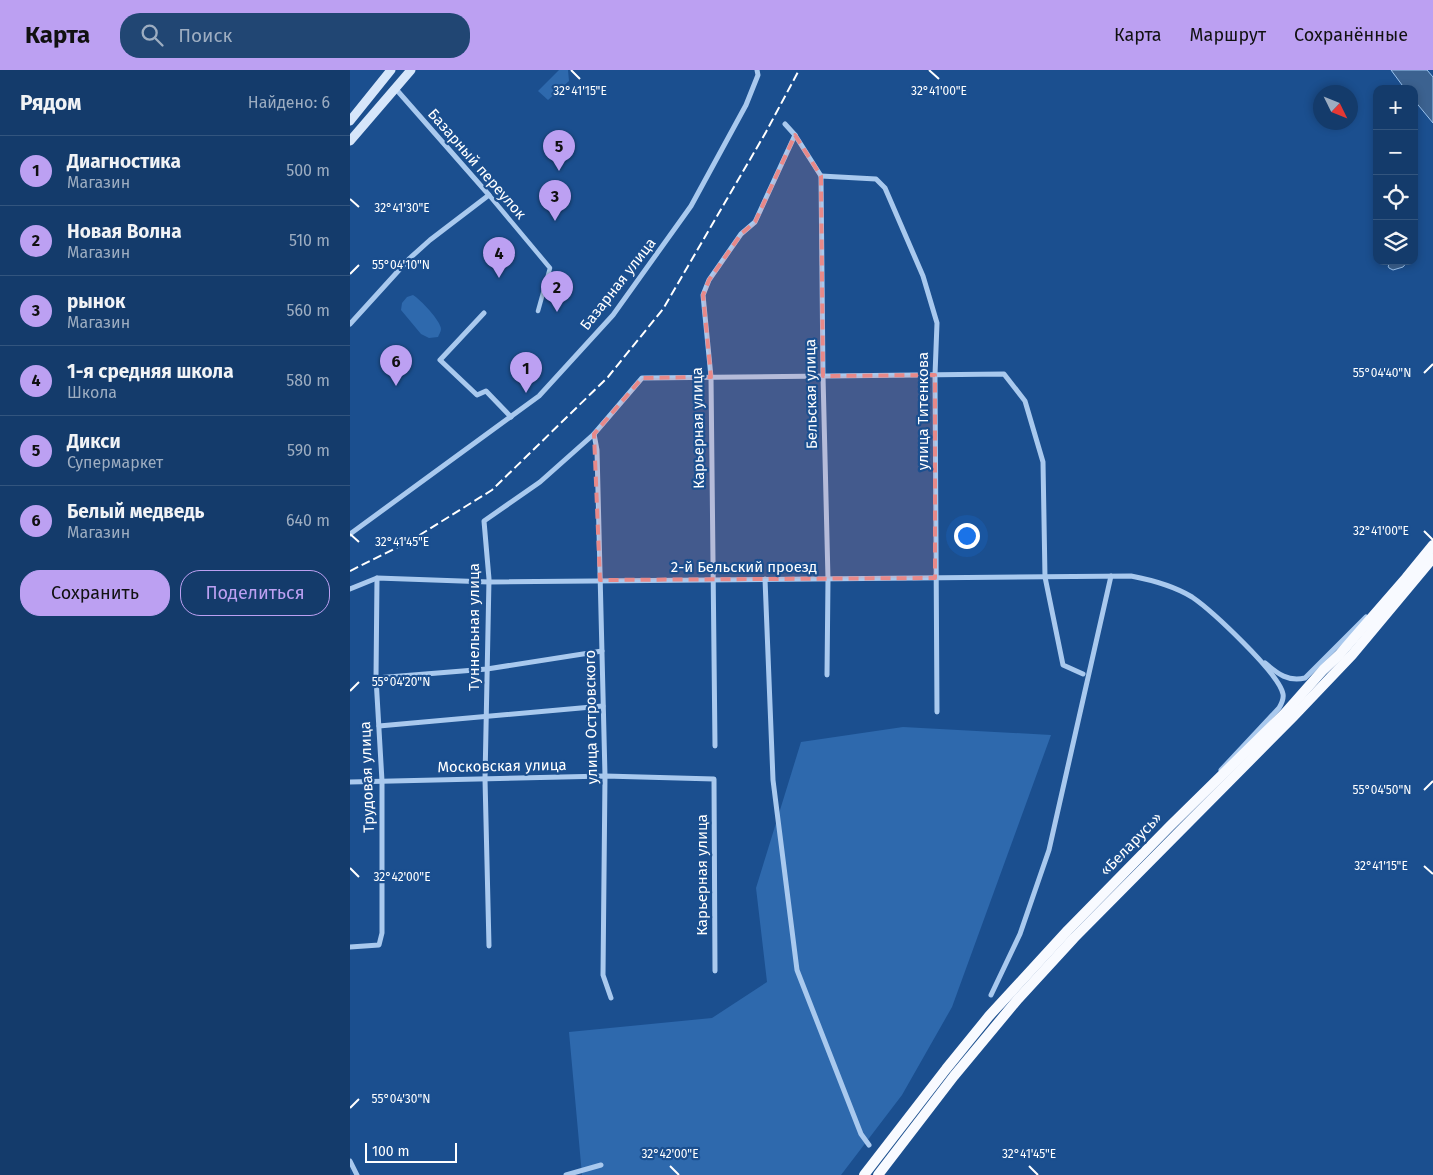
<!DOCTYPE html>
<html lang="ru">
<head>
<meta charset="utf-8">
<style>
  body { margin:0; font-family:"Fira Sans",sans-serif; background:#214673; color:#f1f3f6 }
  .controls { position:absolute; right:15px; top:15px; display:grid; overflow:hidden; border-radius:10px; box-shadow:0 2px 8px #0003 }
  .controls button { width:45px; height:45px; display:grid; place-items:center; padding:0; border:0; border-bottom:1px solid #33557e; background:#143b6b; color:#f1f3f6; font:25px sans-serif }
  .compass { position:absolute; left:963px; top:15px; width:45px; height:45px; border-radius:50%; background:#143b6b; box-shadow:0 2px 8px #0003; rotate:133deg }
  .scale { position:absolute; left:15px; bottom:12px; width:92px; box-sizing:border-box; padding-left:5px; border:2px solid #fff; border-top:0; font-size:14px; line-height:18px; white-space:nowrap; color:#fff; -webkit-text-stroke:4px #1b4f8f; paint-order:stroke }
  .you { position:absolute; left:616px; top:465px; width:18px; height:18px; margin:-12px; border:4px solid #fff; border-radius:50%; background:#1a73e8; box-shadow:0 0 0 8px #1a73e833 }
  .badge { display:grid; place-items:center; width:32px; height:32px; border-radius:50%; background:#bca0f2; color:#111; font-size:16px; font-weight:700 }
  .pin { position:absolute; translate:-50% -41px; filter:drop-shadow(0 1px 2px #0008) }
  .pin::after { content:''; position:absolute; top:26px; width:18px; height:15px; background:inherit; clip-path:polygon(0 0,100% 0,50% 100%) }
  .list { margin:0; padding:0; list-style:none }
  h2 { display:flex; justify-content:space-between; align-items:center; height:65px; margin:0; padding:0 20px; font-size:21px }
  h2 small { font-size:16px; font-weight:400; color:#9dadc1 }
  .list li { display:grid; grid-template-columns:32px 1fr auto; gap:15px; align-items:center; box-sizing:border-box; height:70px; padding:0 20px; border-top:1px solid #33557e }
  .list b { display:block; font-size:19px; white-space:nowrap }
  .list p { margin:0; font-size:16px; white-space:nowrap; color:#9dadc1 }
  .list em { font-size:16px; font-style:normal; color:#9dadc1 }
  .actions { display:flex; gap:10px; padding:15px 20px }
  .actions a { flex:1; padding:11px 0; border:1px solid #bca0f2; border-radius:20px; text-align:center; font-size:18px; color:#bca0f2 }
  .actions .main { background:#bca0f2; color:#111 }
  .icon { flex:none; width:28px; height:28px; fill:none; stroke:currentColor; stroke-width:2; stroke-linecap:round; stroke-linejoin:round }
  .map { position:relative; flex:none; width:1083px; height:1105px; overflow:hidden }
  header { display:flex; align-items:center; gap:30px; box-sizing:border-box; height:70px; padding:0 25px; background:#bca0f2; color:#111 }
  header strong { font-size:24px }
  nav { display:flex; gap:28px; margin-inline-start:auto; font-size:18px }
  .search { width:350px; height:45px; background:#214673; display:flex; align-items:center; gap:12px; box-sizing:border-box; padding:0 18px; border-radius:20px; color:#9dadc1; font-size:19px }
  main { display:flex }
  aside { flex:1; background:#143b6b }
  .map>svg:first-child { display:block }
  .green { fill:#2e69ad }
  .water { fill:#3c6290; stroke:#9cc4f0 }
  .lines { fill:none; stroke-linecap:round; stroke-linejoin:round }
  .pedestrian { stroke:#a9c9ee; stroke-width:4.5 }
  .minor { stroke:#a9c9ee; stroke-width:5 }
  .secondary { stroke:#d6e6fa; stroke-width:9 }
  .trunk { stroke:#f8faff; stroke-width:10 }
  .rail { stroke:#fff; stroke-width:2; stroke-dasharray:9 4; stroke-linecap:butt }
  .marked { fill:#e88989; fill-opacity:0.2; stroke:#e88989; stroke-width:4; stroke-dasharray:10 6; stroke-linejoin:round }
  .ticks { fill:none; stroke:#fff; stroke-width:2 }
  .labels { text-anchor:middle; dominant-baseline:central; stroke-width:4.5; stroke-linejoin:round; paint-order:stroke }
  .street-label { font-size:15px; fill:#fff; stroke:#1b4f8f }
  .ticks-label { font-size:12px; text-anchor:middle; fill:#fff; stroke:#1b4f8f; stroke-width:4.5; stroke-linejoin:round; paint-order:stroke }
</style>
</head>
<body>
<header>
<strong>Карта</strong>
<div class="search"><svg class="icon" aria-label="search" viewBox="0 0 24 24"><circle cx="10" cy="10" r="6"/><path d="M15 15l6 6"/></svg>Поиск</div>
<nav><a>Карта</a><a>Маршрут</a><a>Сохранённые</a></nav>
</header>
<main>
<aside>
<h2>Рядом<small>Найдено: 6</small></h2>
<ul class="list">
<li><span class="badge">1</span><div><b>Диагностика</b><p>Магазин</p></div><em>500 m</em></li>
<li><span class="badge">2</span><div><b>Новая Волна</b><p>Магазин</p></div><em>510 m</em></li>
<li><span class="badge">3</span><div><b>рынок</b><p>Магазин</p></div><em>560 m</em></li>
<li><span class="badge">4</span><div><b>1-я средняя школа</b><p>Школа</p></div><em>580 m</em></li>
<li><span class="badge">5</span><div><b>Дикси</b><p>Супермаркет</p></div><em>590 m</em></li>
<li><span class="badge">6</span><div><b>Белый медведь</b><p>Магазин</p></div><em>640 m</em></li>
</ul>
<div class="actions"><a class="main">Сохранить</a><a>Поделиться</a></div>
</aside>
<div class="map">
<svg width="1083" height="1105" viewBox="0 0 1083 1105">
  <rect width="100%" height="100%" fill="#1b4f8f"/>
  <g class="green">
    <polygon points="209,0 218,0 219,11 198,30 188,21"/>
    <path d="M63,225C70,229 91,251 91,259C91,262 89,264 88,267L79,268L71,264L51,240L52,233L57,227Z"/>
    <polygon points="553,657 701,665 602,937 552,1025 491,1105 232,1105 219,962 362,948 417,912 406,818 451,672"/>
  </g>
  <g class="water">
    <polygon points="1041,0 1077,0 1083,7 1083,53 1064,30 1064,19 1055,19"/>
    <polygon points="1043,191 1058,191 1053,197 1043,200 1039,198 1038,196"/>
  </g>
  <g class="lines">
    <polyline class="pedestrian" points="139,125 200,198 188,241"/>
    <g class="minor">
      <polyline points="435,54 445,65 471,106 473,306 478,509 477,605"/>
      <polyline points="471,106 526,109 535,118 573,206 587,253 585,305 587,642"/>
      <polyline points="134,243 90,290 127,325 136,321 161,347"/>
      <polyline points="0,254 60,188 80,170 139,125 45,18"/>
      <polyline points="244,364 247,380 255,706 253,905 261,928"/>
      <polyline points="0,464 189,326 263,245 341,136 396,35 408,5 407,0"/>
      <polyline points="415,509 423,710 447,900 511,1064 519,1075"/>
      <path d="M0,519L27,508L139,512L781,506C802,510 824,516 842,527C861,540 929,603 933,624C934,629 932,633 929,638L871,700"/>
      <path d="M915,593C928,604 938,612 955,608L1016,547"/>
      <polyline points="26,608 137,599 252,581"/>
      <polyline points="29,656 253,636"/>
      <polyline points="365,676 361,307 353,225 359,210 391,164 405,152 445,65"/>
      <polyline points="0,712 255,706 364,709 365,901"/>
      <polyline points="139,876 135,709 139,509 134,451 190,412 244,364 292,308 654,304 675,331 693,392 695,507 713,595 733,604"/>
      <polyline points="0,877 29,875 32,863 32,711 26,608 27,508"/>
      <polyline points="641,925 670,864 699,780 761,506"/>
      <polyline points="0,1091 7,1105"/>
      <polyline points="216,1105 251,1095"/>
    </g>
    <g class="secondary">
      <polyline points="0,51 41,0"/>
      <polyline points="0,71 61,0"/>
    </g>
    <g class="trunk">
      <polyline points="514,1105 596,999 639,946 662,921 718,860 820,756 935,643 973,600 989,585 1056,508 1083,475"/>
      <polyline points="528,1105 604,1006 668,929 724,868 943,647 1002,585 1083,488"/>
    </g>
    <polyline class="rail" points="0,501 60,471 142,420 258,307 313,239 416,62 449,0"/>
  </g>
  <path class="marked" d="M445,65L471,106L473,306L585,305V508L250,510L244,364L292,308L361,307L353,225L359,210L391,164L405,152Z"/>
  <path class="ticks" d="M221,0L230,9M579,0L589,9M0,129L9,137M0,204L9,195M1074,303L1083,294M1074,461L1083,470M0,464L9,472M0,621L9,612M1074,720L1083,711M1074,796L1083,804M0,798L9,807M0,1038L9,1029M320,1096L329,1105M679,1096L688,1105"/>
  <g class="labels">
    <g class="street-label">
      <text transform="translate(127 94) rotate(49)">Базарный переулок</text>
      <text transform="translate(268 214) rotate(-52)">Базарная улица</text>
      <text transform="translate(461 324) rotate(-91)">Бельская улица</text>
      <text transform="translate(573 341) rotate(-90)">улица Титенкова</text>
      <text transform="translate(348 358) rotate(-91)">Карьерная улица</text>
      <text x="394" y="497">2-й Бельский проезд</text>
      <text transform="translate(124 557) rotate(-90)">Туннельная улица</text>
      <text transform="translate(241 647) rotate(-91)">улица Островского</text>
      <text transform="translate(152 696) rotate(-1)">Московская улица</text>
      <text transform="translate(17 707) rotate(-92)">Трудовая улица</text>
      <text transform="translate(781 774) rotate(-46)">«Беларусь»</text>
      <text transform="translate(352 805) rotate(-90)">Карьерная улица</text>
    </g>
  </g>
  <g class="ticks-label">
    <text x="230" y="25">32°41'15"E</text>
    <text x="589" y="25">32°41'00"E</text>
    <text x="52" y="142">32°41'30"E</text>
    <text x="51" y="199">55°04'10"N</text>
    <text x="1032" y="307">55°04'40"N</text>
    <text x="1031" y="465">32°41'00"E</text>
    <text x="52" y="476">32°41'45"E</text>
    <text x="51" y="616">55°04'20"N</text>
    <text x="1032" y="724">55°04'50"N</text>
    <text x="1031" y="800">32°41'15"E</text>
    <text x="52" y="811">32°42'00"E</text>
    <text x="51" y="1033">55°04'30"N</text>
    <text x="320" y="1088">32°42'00"E</text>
    <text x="679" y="1088">32°41'45"E</text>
  </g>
</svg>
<div class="controls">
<button>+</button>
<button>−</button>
<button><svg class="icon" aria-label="locate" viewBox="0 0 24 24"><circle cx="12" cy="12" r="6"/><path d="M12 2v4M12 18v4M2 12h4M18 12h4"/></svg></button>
<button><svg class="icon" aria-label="layers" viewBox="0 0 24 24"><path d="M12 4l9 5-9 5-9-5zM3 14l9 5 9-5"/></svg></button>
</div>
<svg class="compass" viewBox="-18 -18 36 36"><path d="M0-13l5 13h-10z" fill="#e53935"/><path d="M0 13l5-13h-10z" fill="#9dadc1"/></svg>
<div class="scale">100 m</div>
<div class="you"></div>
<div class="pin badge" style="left:176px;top:323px">1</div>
<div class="pin badge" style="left:207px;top:242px">2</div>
<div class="pin badge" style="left:205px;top:151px">3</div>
<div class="pin badge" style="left:149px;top:208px">4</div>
<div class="pin badge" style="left:209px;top:101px">5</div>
<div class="pin badge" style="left:46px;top:316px">6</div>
</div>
</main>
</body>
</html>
